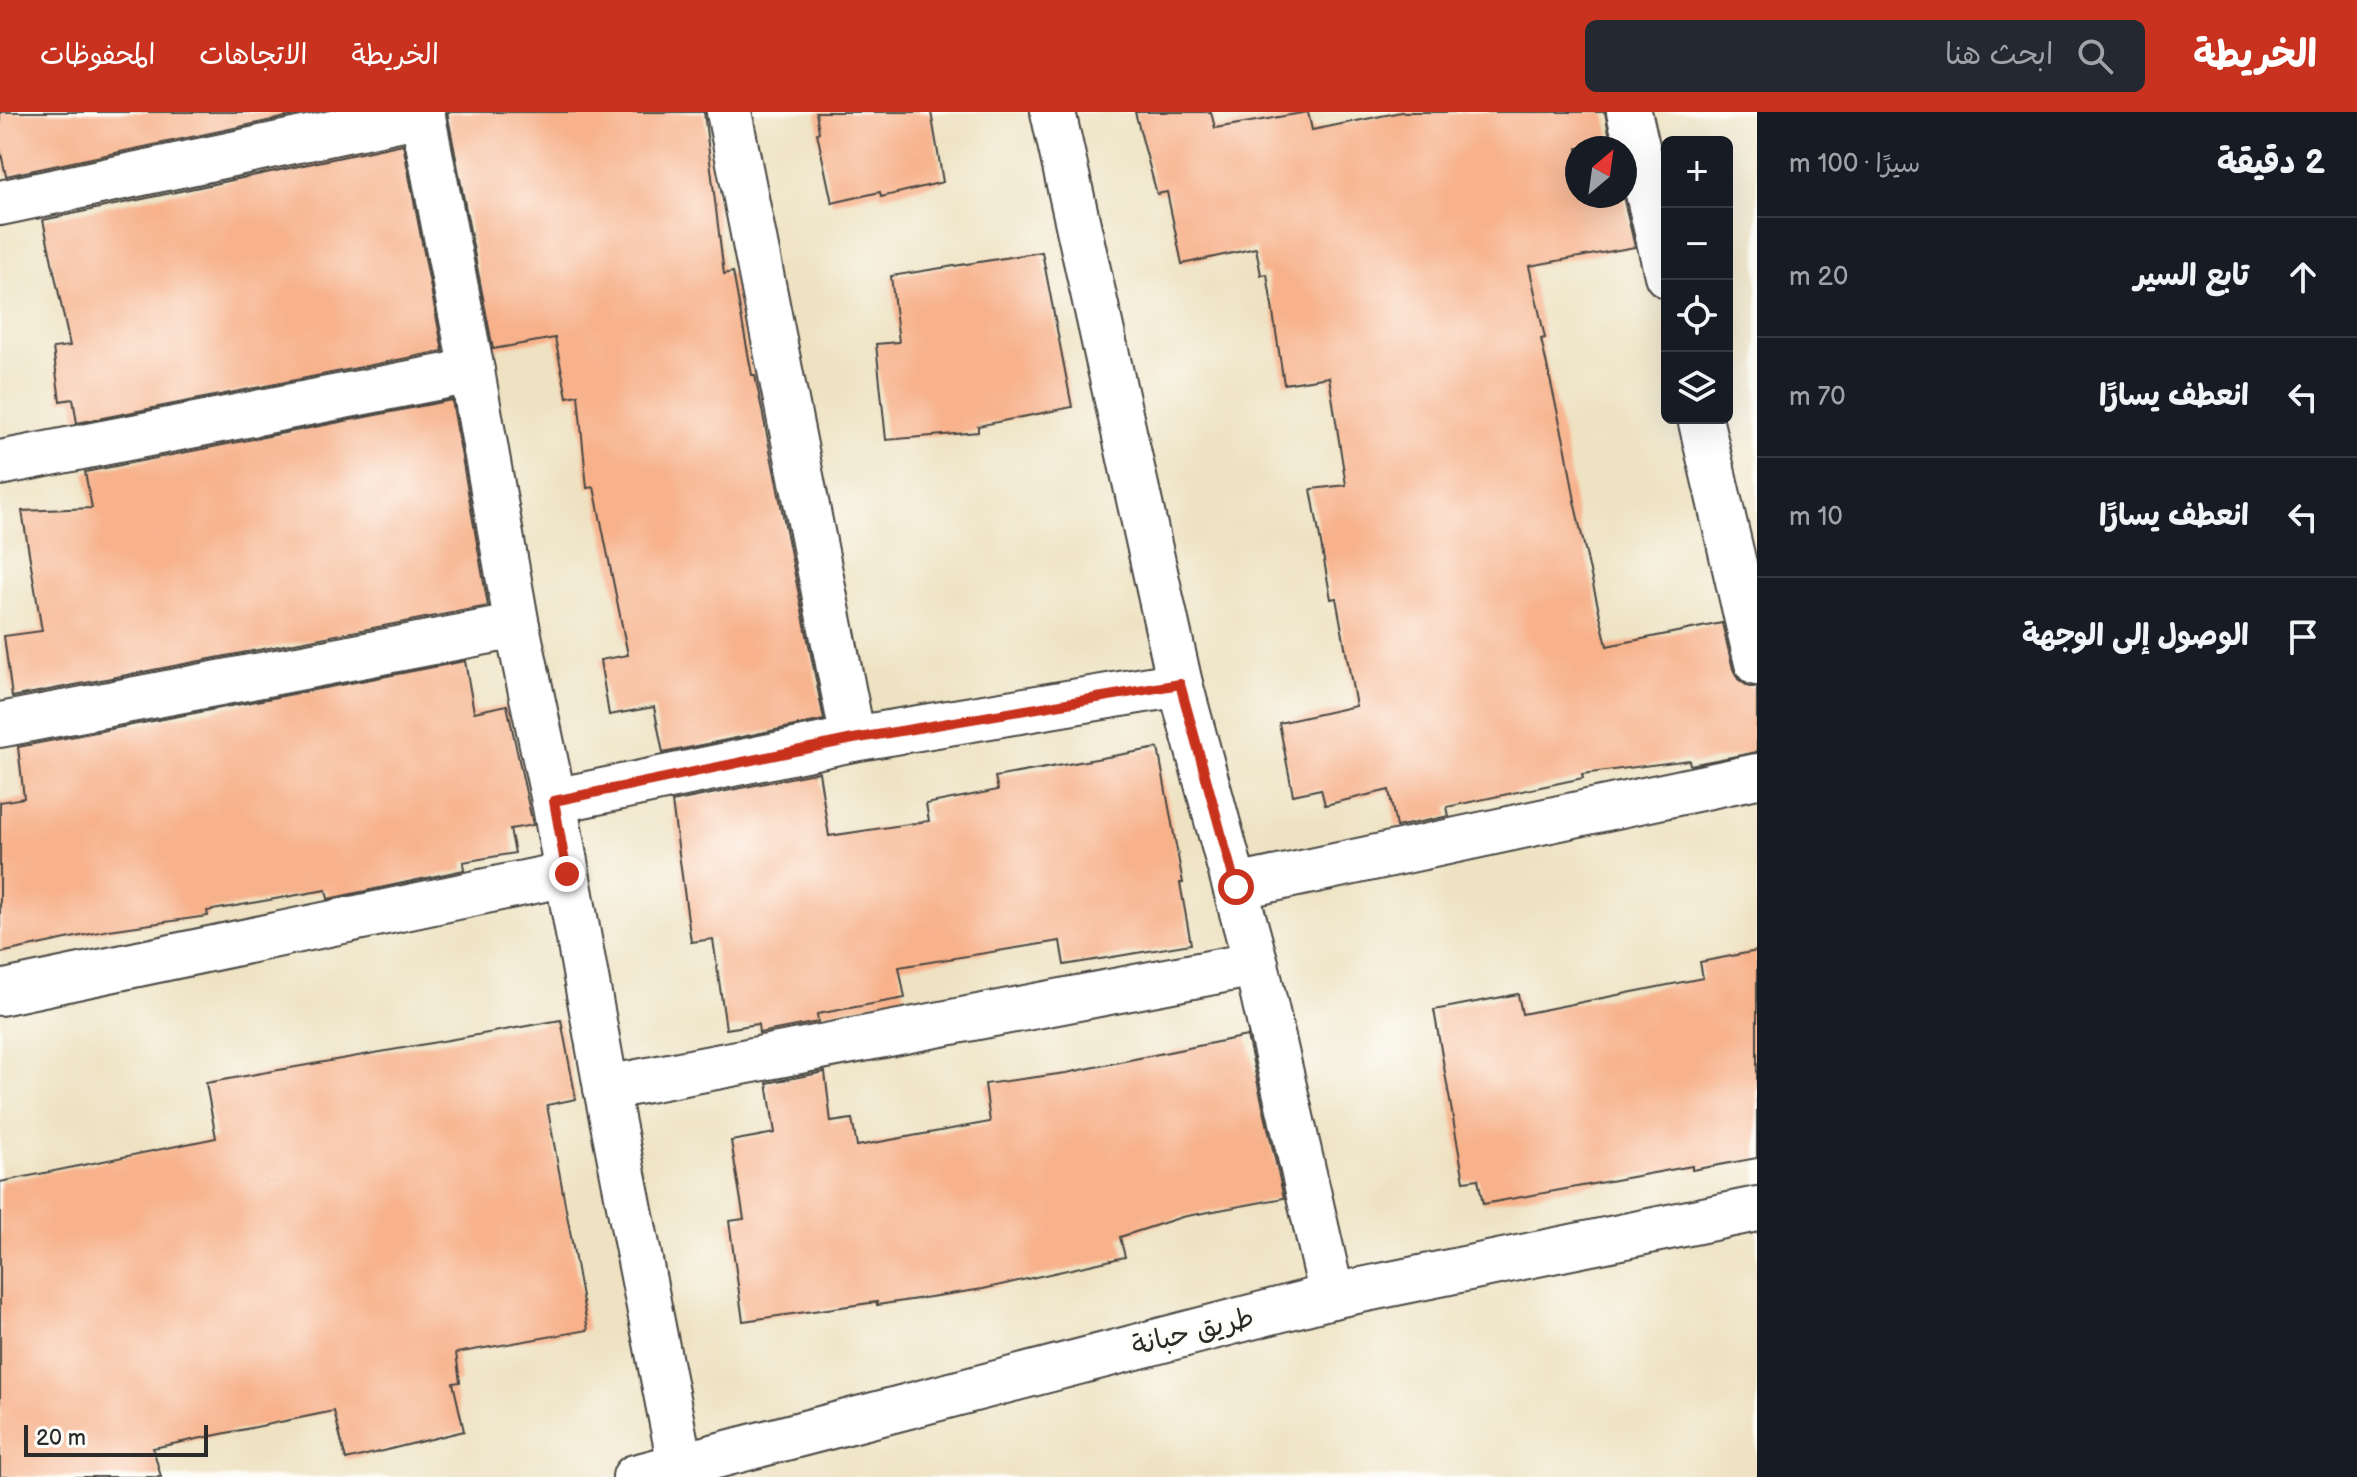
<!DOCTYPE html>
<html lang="ar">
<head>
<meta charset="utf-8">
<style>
  body { margin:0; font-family:"Balsamiq Sans","Playpen Sans Arabic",sans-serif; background:#242831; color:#f1f3f6; direction:rtl }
  .controls { position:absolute; right:24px; top:24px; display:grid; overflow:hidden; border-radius:12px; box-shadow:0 8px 32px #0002 }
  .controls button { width:72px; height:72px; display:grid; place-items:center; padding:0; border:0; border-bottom:2px solid #363941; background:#171b24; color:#f1f3f6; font:40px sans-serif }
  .compass { position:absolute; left:1565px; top:24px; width:72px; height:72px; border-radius:50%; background:#171b24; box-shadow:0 8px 32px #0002; rotate:29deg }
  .scale { position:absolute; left:24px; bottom:20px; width:184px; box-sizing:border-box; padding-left:8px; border:4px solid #2b2b2b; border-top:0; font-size:22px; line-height:28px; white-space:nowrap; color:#2b2b2b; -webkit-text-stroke:6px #fdfcf7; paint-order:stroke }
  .stop { position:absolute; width:24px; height:24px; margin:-18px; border:6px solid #c8321e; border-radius:50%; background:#fff }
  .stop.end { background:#c8321e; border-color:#fff; box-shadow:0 2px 8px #0008 }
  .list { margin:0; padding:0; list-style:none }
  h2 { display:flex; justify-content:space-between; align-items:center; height:104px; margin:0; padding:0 32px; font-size:34px }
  h2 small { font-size:26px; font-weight:400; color:#9ea1a6 }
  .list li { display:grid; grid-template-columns:52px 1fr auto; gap:24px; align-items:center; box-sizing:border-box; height:120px; padding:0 32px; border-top:2px solid #363941 }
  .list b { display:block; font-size:30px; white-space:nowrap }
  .list em { font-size:26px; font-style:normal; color:#9ea1a6 }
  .icon { flex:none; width:44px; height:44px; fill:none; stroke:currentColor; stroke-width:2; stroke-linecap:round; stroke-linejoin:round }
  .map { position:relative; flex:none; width:1757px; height:1365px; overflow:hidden; direction:ltr }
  header { display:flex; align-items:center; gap:48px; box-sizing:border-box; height:112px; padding:0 40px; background:#c8321e; color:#fff }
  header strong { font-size:38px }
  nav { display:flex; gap:44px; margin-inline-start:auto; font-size:28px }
  .search { width:560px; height:72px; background:#242831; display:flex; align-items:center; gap:20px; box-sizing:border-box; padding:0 28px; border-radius:12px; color:#9ea1a6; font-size:30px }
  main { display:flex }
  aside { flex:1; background:#171b24 }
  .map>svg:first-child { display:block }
  .building { fill:#f7b28c }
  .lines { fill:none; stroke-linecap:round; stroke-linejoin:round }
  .minor-casing { stroke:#484642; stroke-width:48 }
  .tertiary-casing { stroke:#484642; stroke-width:48 }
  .minor { stroke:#fff; stroke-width:44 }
  .tertiary { stroke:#fff; stroke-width:44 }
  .route { stroke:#c8321e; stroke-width:10 }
  .labels { text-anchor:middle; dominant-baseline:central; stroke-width:6; stroke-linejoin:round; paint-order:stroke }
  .street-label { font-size:28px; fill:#2b2b2b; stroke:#fdfcf7 }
</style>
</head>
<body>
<header>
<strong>الخريطة</strong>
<div class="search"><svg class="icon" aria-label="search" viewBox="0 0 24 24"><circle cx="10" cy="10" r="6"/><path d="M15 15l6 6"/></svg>ابحث هنا</div>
<nav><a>الخريطة</a><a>الاتجاهات</a><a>المحفوظات</a></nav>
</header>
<main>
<aside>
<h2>2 دقيقة<small>سيرًا · 100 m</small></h2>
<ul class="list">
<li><svg class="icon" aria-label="ahead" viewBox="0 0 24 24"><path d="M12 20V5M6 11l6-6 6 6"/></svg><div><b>تابع السير</b></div><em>20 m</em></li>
<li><svg class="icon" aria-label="left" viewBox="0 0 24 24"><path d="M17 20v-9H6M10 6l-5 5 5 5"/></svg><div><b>انعطف يسارًا</b></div><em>70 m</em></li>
<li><svg class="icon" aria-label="left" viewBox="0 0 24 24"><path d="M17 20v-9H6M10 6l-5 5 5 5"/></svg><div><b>انعطف يسارًا</b></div><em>10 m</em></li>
<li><svg class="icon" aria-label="arrive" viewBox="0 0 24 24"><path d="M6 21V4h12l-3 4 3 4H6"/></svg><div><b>الوصول إلى الوجهة</b></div></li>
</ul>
</aside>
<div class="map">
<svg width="1757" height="1365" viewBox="0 0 1757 1365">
  <rect width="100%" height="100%" fill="#fdfcf7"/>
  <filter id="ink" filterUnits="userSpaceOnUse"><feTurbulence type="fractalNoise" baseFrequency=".0125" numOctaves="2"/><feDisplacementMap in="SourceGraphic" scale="16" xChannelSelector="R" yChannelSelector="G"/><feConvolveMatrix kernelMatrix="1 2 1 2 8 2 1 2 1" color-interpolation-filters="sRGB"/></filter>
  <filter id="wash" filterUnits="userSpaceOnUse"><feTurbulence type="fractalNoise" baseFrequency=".006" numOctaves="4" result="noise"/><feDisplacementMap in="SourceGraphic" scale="32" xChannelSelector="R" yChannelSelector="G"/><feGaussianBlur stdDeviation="1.8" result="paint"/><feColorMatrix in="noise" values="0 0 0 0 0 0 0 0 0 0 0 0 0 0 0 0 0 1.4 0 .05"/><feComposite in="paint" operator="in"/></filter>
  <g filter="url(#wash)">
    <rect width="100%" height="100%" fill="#eee2c2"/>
    <g id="blocks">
      <g class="building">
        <polygon points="0,0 310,0 6,64 0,37"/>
        <polygon points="447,0 704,0 724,162 733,160 752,263 755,263 824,608 663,641 654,595 609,603 600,548 628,543 594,375 587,376 578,283 567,285 555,226 493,237"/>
        <polygon points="816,0 931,0 943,70 881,85 880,80 832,91 817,21 819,20"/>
        <polygon points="1135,0 1211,0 1215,16 1308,0 1312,18 1401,0 1605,0 1612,36 1577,36 1577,84 1623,84 1635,135 1529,154 1545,226 1541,227 1566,338 1575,389 1574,389 1607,534 1722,511 1733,557 1738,567 1749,575 1757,575 1757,640 1690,653 1689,648 1582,662 1583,666 1447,695 1449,704 1396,715 1389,678 1325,693 1321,677 1293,683 1279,611 1356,594 1336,486 1331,487 1311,377 1346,373 1329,265 1284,272 1267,162 1261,163 1256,136 1182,152 1167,80 1157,82"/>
        <polygon points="403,32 443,239 77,311 73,287 60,289 53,236 70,234 43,108"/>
        <polygon points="1042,140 1072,295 978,314 978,320 886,328 876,232 899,230 891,164"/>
        <polygon points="452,288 488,494 12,585 4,524 42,519 22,399 92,396 85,360"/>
        <polygon points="465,549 474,600 507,593 533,713 510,717 515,741 463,750 464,758 328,787 326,778 207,799 208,804 109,818 0,841 0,690 24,686 18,635"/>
        <polygon points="1158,636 1183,771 1180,771 1191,832 1064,853 1060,829 899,855 905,886 817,902 818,910 759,921 758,912 726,917 713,827 691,830 672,690 819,660 829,724 929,709 926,692 998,678 995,665"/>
        <polygon points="1757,839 1757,1046 1692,1058 1692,1054 1483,1092 1478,1067 1464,1069 1434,898 1518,882 1522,902 1703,866 1700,850"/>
        <polygon points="561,908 576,987 547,993 588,1218 456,1241 460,1270 453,1271 464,1319 346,1348 334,1299 153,1336 161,1365 0,1365 0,1070 216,1026 206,971"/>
        <polygon points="1247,924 1284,1086 1182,1105 1120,1125 1125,1145 983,1177 877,1193 877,1190 743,1209 729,1109 744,1107 731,1029 775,1021 767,971 825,960 831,1010 852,1007 857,1034 990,1010 985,972 1066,961"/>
      </g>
    </g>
  </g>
  <g filter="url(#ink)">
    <use href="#blocks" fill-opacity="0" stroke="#484642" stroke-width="2"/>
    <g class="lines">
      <defs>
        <g id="minor">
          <polyline points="422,0 472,259 517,514 554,689 606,976 680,1352"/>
          <polyline points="729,0 853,627"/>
          <polyline points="1053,0 1180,572 1256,852 1332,1184"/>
          <polyline points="1629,0 1667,163"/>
          <polyline points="0,91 422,2"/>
          <polyline points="1700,306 1757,551"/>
          <polyline points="0,351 472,259"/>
          <polyline points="0,613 517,514"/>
          <polyline points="554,689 853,627 1180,572"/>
          <polyline points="1236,775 1757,664"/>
          <polyline points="0,881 567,762"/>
          <polyline points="606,976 1256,852"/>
        </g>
        <polyline id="tertiary" points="635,1365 1332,1184 1757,1097"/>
      </defs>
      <use href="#minor" class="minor-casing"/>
      <use href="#tertiary" class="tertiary-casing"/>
      <use href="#minor" class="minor"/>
      <use href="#tertiary" class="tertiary"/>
    </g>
  </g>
  <g class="lines" filter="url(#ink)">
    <polyline class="route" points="567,762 554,689 853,627 1180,572 1236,775"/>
  </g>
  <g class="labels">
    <g class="street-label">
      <text transform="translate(1193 1220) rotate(-14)">طريق حبانة</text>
    </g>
  </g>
</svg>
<div class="controls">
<button>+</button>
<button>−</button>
<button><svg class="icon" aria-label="locate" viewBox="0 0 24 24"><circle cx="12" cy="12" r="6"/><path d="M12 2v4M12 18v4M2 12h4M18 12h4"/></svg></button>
<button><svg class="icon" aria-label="layers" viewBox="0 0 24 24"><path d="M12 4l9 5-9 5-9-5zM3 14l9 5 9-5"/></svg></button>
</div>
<svg class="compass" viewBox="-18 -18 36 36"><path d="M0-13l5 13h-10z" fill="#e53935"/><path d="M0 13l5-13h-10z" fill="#9ea1a6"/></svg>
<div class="scale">20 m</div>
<div class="stop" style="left:1236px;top:775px"></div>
<div class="stop end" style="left:567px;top:762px"></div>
</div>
</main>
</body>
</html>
